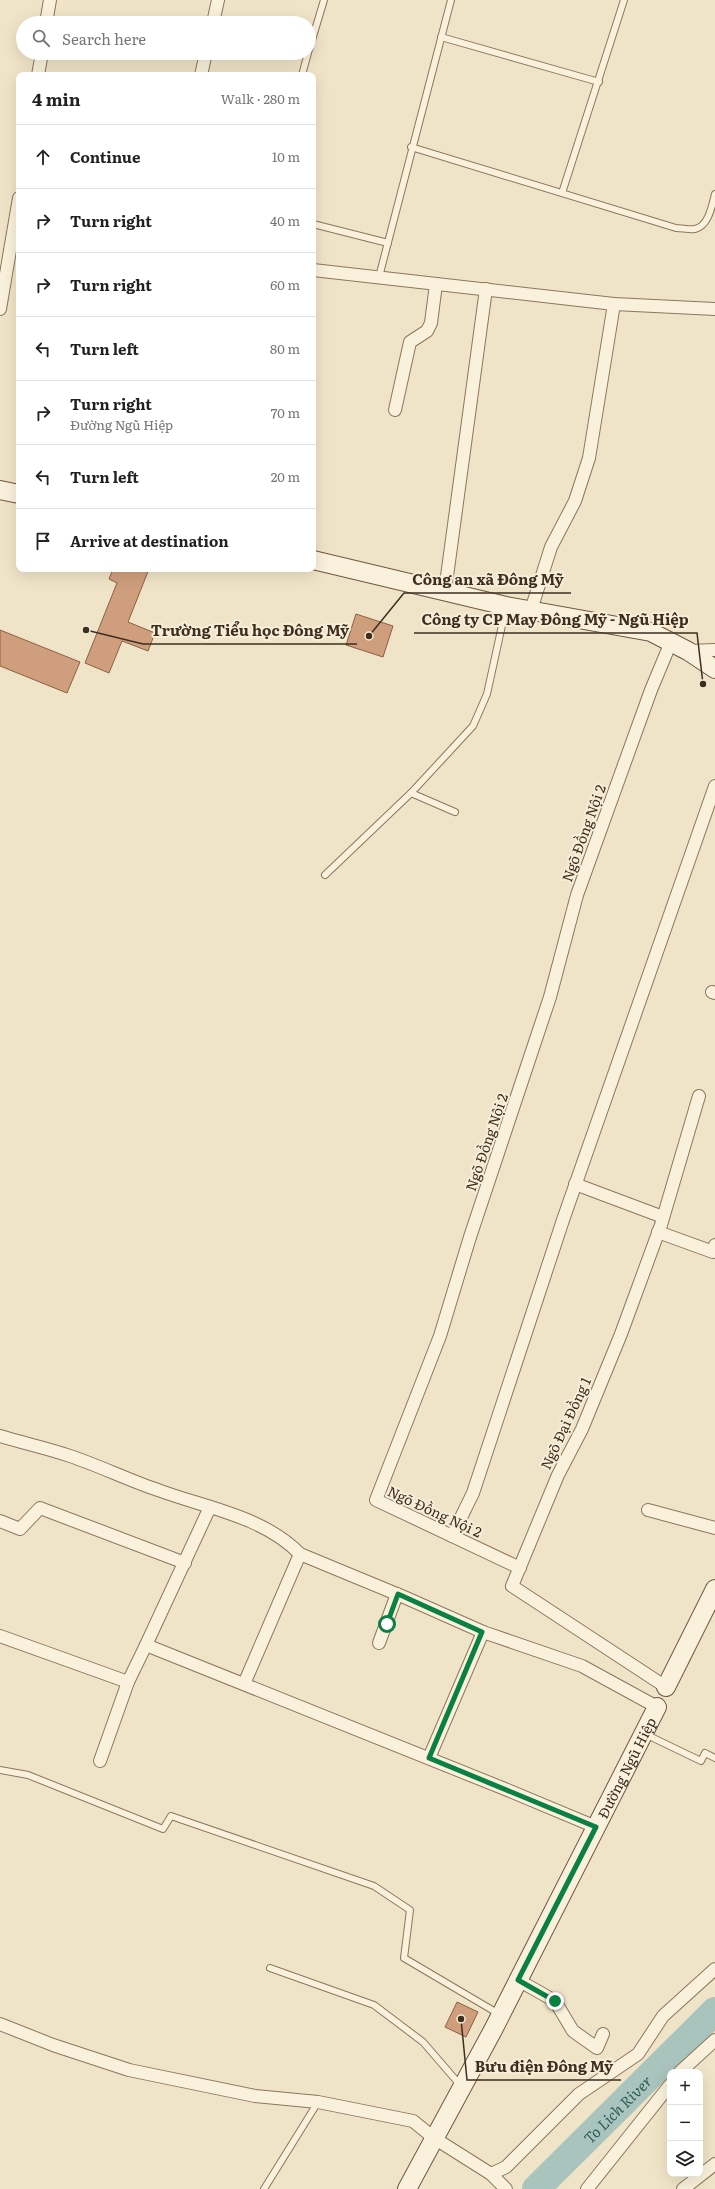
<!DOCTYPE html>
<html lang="en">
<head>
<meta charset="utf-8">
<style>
  body { margin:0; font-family:Literata,serif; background:#f2f2f2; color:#222 }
  .controls { position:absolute; right:12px; bottom:12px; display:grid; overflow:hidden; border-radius:8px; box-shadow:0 4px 16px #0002 }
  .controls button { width:36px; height:36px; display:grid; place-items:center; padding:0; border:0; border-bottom:1px solid #e0e0e0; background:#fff; color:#222; font:20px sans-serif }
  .stop { position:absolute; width:12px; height:12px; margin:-9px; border:3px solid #0b8043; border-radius:50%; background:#fff }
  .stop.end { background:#0b8043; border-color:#fff; box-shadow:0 1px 4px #0008 }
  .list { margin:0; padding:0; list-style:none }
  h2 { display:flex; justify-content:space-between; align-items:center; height:52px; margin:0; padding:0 16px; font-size:17px }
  h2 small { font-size:13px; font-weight:400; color:#767676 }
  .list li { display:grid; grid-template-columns:26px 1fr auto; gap:12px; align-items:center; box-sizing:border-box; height:64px; padding:0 16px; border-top:1px solid #e0e0e0 }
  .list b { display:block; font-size:15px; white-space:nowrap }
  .list p { margin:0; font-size:13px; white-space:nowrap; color:#767676 }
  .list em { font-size:13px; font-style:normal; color:#767676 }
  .icon { flex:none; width:22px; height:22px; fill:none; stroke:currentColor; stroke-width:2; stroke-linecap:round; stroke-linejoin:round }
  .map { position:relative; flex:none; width:715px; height:2189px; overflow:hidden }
  .search { position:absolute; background:#fff; box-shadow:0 4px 16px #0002; left:16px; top:16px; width:300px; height:44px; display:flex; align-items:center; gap:10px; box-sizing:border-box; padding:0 14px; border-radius:22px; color:#767676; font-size:15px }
  .panel { position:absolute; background:#fff; box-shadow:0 4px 16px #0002; left:16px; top:72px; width:300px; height:500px; border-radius:8px }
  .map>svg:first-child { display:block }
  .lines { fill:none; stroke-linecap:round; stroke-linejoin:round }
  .river { stroke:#a9c4bc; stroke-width:28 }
  .building { fill:#cf9f7d; stroke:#8d5f41 }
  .lane-casing { stroke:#8d765c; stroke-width:8 }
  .street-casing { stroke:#8d765c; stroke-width:14 }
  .secondary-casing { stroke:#6f573f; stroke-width:20 }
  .lane { stroke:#faf1dc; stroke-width:6 }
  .street { stroke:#faf1dc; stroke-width:12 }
  .secondary { stroke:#faf1dc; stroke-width:18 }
  .route { stroke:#0b8043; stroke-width:5 }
  .labels { text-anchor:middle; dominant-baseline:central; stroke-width:4; stroke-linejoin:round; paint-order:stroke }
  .street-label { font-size:14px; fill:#3d2e20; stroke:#f7eed8 }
  .water-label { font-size:15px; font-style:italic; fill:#2f5d5a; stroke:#f7eed8 }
  .leader { fill:none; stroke:#3d2e20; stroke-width:1.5 }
  .callout-dot { fill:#3d2e20; stroke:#f7eed8; stroke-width:1.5 }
  .callout-label { font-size:15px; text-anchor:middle; font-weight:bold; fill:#3d2e20; stroke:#f7eed8; stroke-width:4; stroke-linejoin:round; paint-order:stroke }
</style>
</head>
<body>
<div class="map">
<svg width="715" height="2189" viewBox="0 0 715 2189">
  <rect width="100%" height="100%" fill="#f0e4c8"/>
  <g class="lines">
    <path class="river" id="s1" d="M536,2189L715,2011"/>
  </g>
  <g class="building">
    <polygon points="113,569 149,569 128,622 155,633 148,651 122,641 109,673 85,663 117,583 109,579"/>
    <polygon points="356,614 393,626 383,657 346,645"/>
    <polygon points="0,630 80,662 67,693 0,666"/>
    <polygon points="457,2002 478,2012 466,2037 445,2027"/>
  </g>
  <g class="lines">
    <defs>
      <g id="lane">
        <polyline points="441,37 599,82"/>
        <polyline points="309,50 324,0"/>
        <polyline points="302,75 308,53"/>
        <path d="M411,147L676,228C682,228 690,230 695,229C709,226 712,205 715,194"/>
        <polyline points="562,193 624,0"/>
        <polyline points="313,224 388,243"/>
        <polyline points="379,277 451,0"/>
        <polyline points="411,793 455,812"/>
        <polyline points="325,875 411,793 473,726 487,694 506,607"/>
        <polyline points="645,1734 701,1761 705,1753 715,1758"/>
        <polyline points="0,1770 28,1775 163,1829 171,1816 374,1886 410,1910 404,1958 499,2014"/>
        <polyline points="270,1968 374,2005 423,2042 461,2086"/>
        <polyline points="264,2189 318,2102"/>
      </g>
      <g id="street">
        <polyline points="46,23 50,0"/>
        <polyline points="213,23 218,0"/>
        <polyline points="38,75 42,53"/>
        <polyline points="201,75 206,53"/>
        <polyline points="313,270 614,304 715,309"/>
        <polyline points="0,309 19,198"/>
        <polyline points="395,410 410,342 427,331 431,323 436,284"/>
        <polyline points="445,591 486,289"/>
        <polyline points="531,610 551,547 575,501 589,458 614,304"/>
        <polyline points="688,651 715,650"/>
        <polyline points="712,992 715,993"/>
        <polyline points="575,1184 663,1217"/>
        <polyline points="658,1232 713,1252 715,1245"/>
        <path d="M0,1436C23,1443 47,1448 70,1456C100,1466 128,1480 158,1490C206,1508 263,1516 300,1554L404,1597L483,1632L582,1666L657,1707"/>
        <polyline points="648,1510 715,1528"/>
        <polyline points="0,1521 20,1529 40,1508 185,1563"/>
        <polyline points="452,1536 473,1493 563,1220 715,786"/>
        <polyline points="520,1568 376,1500 440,1336 470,1237 550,997 577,895 651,690 671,642"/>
        <polyline points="0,1636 128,1682 146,1645 505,1789 596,1827"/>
        <polyline points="379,1643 397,1594"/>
        <polyline points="146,1645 210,1507"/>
        <polyline points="244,1684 300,1554"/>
        <polyline points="666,1687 512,1586 558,1475 582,1429 621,1334 661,1225 699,1096"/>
        <polyline points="429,1758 483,1632"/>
        <polyline points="100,1761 128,1682"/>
        <polyline points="518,1980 555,2001 573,2031 597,2048 603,2034"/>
        <polyline points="0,2024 53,2045 129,2070 255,2096 318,2102 413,2121 434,2138 491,2174 506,2189"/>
        <polyline points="680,2072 715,2040"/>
        <polyline points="491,2174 506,2167 579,2094 638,2054 663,2016 715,1969"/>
        <polyline points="587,2189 670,2085"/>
        <polyline points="683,2189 715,2164"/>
      </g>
      <g id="secondary">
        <polyline points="0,490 19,494"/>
        <polyline points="313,560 506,606 651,632 688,651 715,669"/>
        <polyline points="666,1687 715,1589"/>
        <path id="s2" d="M407,2189L493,2030L657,1707"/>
      </g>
    </defs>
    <use href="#lane" class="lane-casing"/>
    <use href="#street" class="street-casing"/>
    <use href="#secondary" class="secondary-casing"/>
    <use href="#lane" class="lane"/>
    <use href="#street" class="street"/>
    <use href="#secondary" class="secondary"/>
  </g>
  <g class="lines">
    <polyline class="route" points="387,1624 398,1594 482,1632 429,1758 596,1827 518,1980 555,2001"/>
  </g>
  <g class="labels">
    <g class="street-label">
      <text transform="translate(583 833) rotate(-70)">Ngõ Đồng Nội 2</text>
      <text transform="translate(486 1142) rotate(-71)">Ngõ Đồng Nội 2</text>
      <text transform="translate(565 1423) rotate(-65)">Ngõ Đại Đồng 1</text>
      <text transform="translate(435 1511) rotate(25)">Ngõ Đồng Nội 2</text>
      <text stroke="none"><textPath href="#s2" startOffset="475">Đường Ngũ Hiệp</textPath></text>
    </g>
    <g class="water-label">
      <text stroke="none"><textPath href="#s1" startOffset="114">To Lich River</textPath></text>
    </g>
  </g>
  <path class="leader" d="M369 636L404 593H571M703 684L697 633H414M86 630L143 644H357M461 2019L467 2080H621"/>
  <g class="callout-dot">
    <circle cx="369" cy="636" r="4"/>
    <circle cx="703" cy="684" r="4"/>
    <circle cx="86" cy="630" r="4"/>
    <circle cx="461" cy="2019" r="4"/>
  </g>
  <g class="callout-label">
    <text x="488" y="585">Công an xã Đông Mỹ</text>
    <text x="555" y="625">Công ty CP May Đông Mỹ - Ngũ Hiệp</text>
    <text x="250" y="636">Trường Tiểu học Đông Mỹ</text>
    <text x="544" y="2072">Bưu điện Đông Mỹ</text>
  </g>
</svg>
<div class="controls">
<button>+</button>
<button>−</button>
<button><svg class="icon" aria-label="layers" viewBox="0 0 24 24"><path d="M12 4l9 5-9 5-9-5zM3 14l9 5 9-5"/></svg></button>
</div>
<div class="stop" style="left:387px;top:1624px"></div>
<div class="stop end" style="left:555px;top:2001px"></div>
<div class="search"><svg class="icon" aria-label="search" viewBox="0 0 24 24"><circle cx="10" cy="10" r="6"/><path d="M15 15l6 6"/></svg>Search here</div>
<section class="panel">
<h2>4 min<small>Walk · 280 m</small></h2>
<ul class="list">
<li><svg class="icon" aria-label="ahead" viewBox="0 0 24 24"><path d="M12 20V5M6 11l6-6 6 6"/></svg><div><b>Continue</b></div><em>10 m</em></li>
<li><svg class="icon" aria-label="right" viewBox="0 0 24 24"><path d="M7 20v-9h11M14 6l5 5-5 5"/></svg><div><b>Turn right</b></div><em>40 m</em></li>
<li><svg class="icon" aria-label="right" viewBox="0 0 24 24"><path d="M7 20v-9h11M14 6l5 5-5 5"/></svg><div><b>Turn right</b></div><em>60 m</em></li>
<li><svg class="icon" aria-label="left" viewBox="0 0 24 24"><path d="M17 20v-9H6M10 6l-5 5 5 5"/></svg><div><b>Turn left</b></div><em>80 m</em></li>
<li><svg class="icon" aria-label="right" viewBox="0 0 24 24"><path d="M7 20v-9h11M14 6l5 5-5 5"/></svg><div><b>Turn right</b><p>Đường Ngũ Hiệp</p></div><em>70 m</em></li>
<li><svg class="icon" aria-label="left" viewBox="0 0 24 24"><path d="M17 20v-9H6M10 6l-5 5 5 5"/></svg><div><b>Turn left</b></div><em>20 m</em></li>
<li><svg class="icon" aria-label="arrive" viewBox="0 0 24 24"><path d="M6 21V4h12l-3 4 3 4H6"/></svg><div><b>Arrive at destination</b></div></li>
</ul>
</section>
</div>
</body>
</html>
